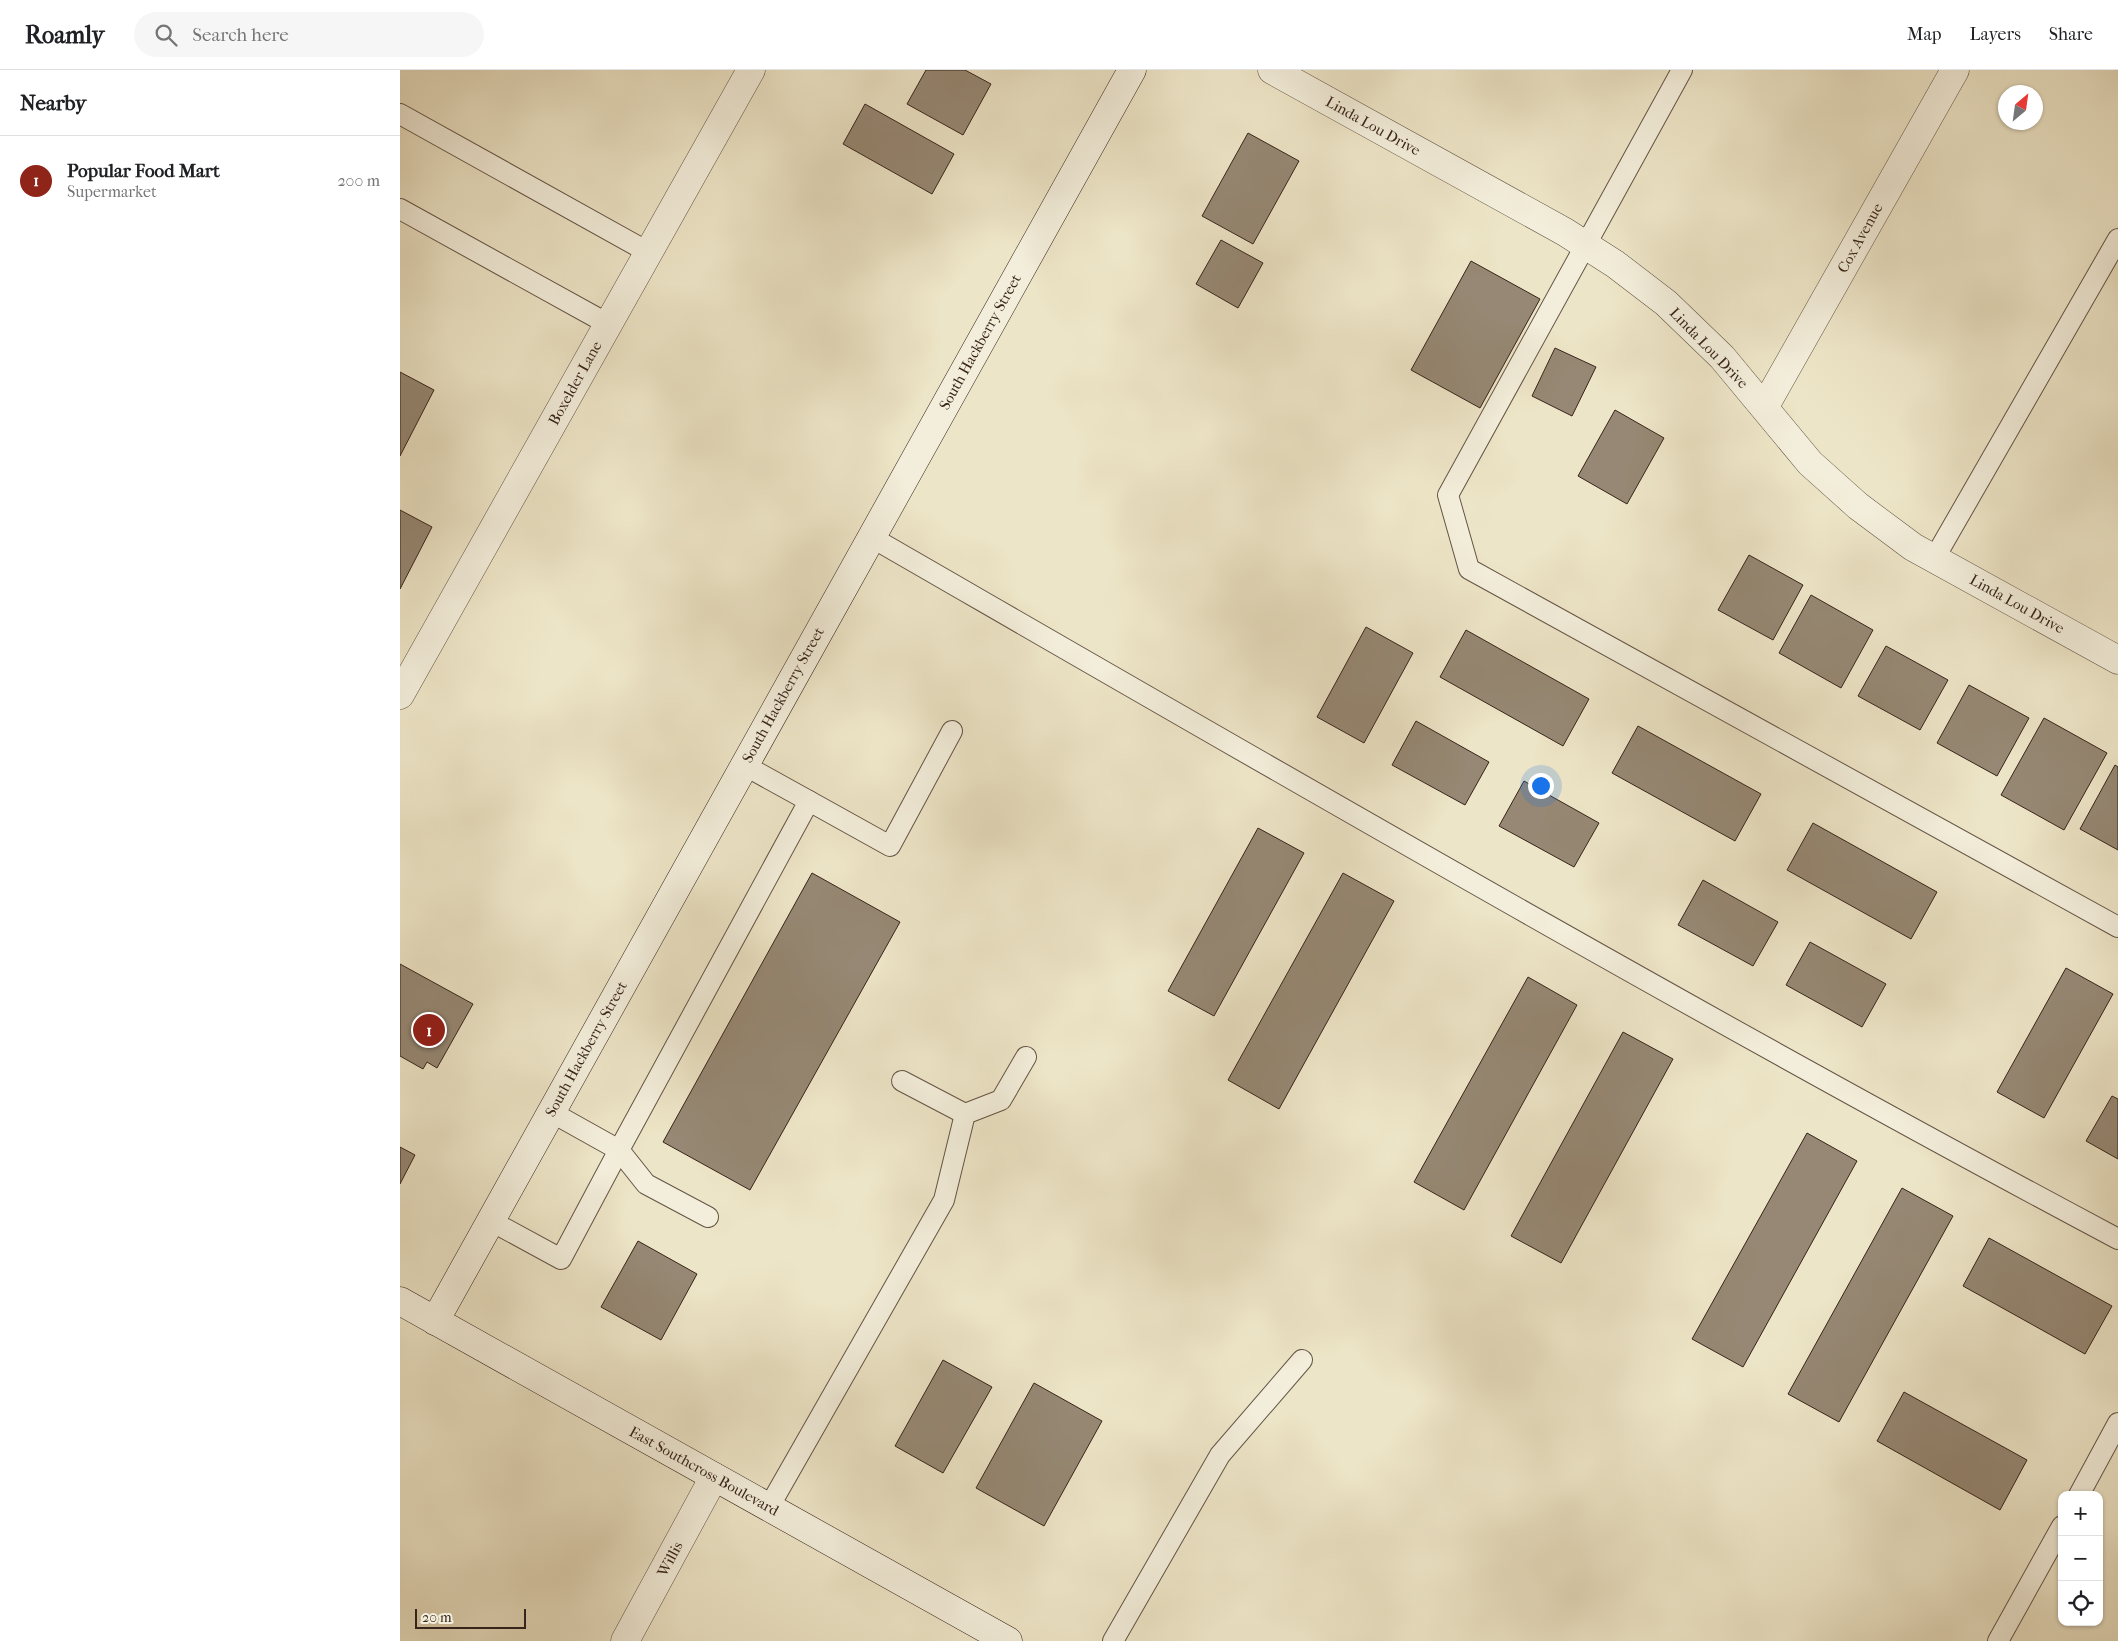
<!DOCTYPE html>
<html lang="en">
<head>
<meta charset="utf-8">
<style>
  body { margin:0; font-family:"IM FELL French Canon",serif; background:#f6f6f6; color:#202124 }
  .controls { position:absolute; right:15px; bottom:15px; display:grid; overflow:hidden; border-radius:10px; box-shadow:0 1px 4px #0004 }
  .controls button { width:45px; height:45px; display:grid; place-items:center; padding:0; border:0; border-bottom:1px solid #e0e0e0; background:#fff; color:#202124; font:25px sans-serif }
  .compass { position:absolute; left:1598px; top:15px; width:45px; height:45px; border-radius:50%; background:#fff; box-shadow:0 1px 4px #0004; rotate:29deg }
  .scale { position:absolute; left:15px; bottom:12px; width:111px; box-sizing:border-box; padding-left:5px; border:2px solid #37241a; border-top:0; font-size:14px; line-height:18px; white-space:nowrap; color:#37241a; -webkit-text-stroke:4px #f3eedb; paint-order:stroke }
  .you { position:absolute; left:1140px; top:715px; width:18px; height:18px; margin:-12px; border:4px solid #fff; border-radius:50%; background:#1a73e8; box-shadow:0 0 0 8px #1a73e833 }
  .badge { display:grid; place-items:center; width:32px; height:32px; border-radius:50%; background:#8f2418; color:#fff; font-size:16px; font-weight:700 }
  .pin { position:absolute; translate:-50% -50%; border:2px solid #fff; box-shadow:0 1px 5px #0006 }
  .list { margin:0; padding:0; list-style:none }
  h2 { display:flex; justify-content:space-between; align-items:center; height:65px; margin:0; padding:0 20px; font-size:21px }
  h2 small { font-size:16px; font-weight:400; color:#757577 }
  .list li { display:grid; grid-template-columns:32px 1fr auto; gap:15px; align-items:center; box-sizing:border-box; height:90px; padding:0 20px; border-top:1px solid #e0e0e0 }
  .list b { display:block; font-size:19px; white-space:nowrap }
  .list p { margin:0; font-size:16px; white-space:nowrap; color:#757577 }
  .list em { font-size:16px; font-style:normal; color:#757577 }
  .icon { flex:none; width:28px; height:28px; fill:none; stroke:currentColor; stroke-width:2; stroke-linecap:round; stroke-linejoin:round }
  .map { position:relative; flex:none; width:1718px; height:1571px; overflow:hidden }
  header { display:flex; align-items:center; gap:30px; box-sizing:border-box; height:70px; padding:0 25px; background:#fff; border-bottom:1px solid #e0e0e0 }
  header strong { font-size:24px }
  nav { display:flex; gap:28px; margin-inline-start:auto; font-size:18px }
  .search { width:350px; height:45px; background:#f6f6f6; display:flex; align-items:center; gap:12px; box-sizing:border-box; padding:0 18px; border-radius:28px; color:#757577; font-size:19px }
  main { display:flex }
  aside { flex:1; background:#fff }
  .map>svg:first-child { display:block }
  .building { fill:#968874; stroke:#37241a }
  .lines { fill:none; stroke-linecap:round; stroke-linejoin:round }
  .service-casing { stroke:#645445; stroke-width:22 }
  .minor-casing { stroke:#645445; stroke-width:29 }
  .secondary-casing { stroke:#37241a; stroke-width:29 }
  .service { stroke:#f3eedb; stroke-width:20 }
  .minor { stroke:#f3eedb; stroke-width:28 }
  .secondary { stroke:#f3eedb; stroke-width:28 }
  .labels { text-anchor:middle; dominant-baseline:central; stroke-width:4; stroke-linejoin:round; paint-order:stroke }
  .street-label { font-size:15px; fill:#37241a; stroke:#f3eedb }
</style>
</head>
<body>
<header>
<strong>Roamly</strong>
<div class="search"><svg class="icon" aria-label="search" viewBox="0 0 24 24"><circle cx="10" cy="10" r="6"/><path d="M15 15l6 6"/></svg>Search here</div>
<nav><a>Map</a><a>Layers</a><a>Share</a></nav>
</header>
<main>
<aside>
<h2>Nearby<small></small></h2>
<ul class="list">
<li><span class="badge">1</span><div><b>Popular Food Mart</b><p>Supermarket</p></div><em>200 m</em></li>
</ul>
</aside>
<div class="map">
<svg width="1718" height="1571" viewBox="0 0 1718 1571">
  <rect width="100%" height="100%" fill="#ede5c7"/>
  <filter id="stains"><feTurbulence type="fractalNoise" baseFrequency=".004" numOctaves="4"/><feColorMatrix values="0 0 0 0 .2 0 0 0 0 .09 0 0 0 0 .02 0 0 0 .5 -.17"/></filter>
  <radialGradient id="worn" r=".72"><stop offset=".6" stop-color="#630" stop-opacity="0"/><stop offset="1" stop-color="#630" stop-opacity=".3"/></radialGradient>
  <g class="building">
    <polygon points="526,0 565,0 591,14 563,65 507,34"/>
    <polygon points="465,34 554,84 532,124 443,74"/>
    <polygon points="848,63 899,91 853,174 802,146"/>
    <polygon points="821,170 863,193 838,238 796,214"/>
    <polygon points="1071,191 1140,229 1080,338 1011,300"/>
    <polygon points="1155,278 1196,297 1172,346 1132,326"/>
    <polygon points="0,302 34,320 0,386"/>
    <polygon points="1215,340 1264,368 1227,434 1178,406"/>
    <polygon points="0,440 32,457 0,519"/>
    <polygon points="1349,485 1403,515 1373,570 1318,540"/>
    <polygon points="1411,525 1473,560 1441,618 1379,583"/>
    <polygon points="966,557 1013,583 964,673 917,647"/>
    <polygon points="1066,560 1189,629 1163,676 1040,607"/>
    <polygon points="1486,576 1548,610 1520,660 1458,626"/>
    <polygon points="1569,615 1629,648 1597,706 1537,673"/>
    <polygon points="1644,648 1707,683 1664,760 1601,725"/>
    <polygon points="1016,651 1089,692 1065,735 992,695"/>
    <polygon points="1238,656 1361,724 1335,771 1212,703"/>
    <polygon points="1715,695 1718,697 1718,780 1680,759"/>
    <polygon points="1124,711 1199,753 1174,797 1099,756"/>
    <polygon points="1413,753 1537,822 1511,869 1387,800"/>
    <polygon points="858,758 904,783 814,946 768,921"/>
    <polygon points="412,803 500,852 350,1120 263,1072"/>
    <polygon points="943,803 994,831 879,1039 828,1010"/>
    <polygon points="1303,810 1378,852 1353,896 1278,855"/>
    <polygon points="1410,872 1486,914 1462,957 1386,915"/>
    <polygon points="0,894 73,934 37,998 27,992 23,999 0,986"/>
    <polygon points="1666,898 1713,924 1644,1048 1597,1022"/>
    <polygon points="1128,907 1177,935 1064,1140 1014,1112"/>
    <polygon points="1223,962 1273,989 1161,1193 1111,1166"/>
    <polygon points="1712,1026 1718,1029 1718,1089 1686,1071"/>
    <polygon points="1407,1063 1457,1091 1343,1297 1292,1269"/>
    <polygon points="0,1077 15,1085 0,1114"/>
    <polygon points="1502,1118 1553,1146 1439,1352 1388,1324"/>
    <polygon points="1589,1168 1712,1236 1685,1284 1563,1216"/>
    <polygon points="238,1171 297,1204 261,1270 201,1237"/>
    <polygon points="543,1290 592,1317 543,1403 495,1376"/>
    <polygon points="634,1313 702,1351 644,1456 576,1418"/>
    <polygon points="1504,1322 1627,1390 1600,1440 1477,1371"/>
  </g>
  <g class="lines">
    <defs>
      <g id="service">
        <polyline points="1282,0 1048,425 1069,499 1718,857"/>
        <polyline points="0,44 248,182"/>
        <polyline points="0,139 208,254"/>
        <path d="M471,467C884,705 1297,945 1718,1169"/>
        <polyline points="1534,489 1718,169"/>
        <polyline points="409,731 490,776 552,661"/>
        <polyline points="502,1011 565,1044"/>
        <polyline points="308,1147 246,1114 219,1080 409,731 344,695"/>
        <polyline points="91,1151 161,1189 219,1080 151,1042"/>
        <polyline points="1679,1425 1718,1353"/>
        <polyline points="369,1437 544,1130 565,1044 601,1030 626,987"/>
        <polyline points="713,1571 820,1385 902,1290"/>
        <polyline points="1598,1571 1662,1456"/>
      </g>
      <g id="minor">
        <polyline points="872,0 1165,162 1215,194 1266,233 1322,287 1410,393 1458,436 1513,477 1718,590"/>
        <polyline points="1365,336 1555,0"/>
        <polyline points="0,625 351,0"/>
        <polyline points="225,1571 314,1407"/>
      </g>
      <g id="secondary">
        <polyline points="0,1231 608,1571"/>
        <polyline points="35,1251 732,0"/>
      </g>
    </defs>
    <use href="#service" class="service-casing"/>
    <use href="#minor" class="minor-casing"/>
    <use href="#secondary" class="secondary-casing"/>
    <use href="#service" class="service"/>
    <use href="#minor" class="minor"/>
    <use href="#secondary" class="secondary"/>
  </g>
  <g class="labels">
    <g class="street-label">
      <text transform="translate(973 56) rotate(29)">Linda Lou Drive</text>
      <text transform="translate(1460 168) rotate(-61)">Cox Avenue</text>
      <text transform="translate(580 272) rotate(-61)">South Hackberry Street</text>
      <text transform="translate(1309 278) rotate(46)">Linda Lou Drive</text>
      <text transform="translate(175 313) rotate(-61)">Boxelder Lane</text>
      <text transform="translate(1617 534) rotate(29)">Linda Lou Drive</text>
      <text transform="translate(383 625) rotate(-61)">South Hackberry Street</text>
      <text transform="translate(186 979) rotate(-61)">South Hackberry Street</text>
      <text transform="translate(304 1401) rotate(29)">East Southcross Boulevard</text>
      <text transform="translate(270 1489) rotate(-62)">Willis</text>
    </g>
  </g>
  <rect width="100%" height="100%" filter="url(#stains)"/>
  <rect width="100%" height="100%" fill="url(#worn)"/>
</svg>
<div class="controls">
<button>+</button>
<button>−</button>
<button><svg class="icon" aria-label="locate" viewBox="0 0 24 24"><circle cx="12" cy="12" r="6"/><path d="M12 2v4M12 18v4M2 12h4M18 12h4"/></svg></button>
</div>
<svg class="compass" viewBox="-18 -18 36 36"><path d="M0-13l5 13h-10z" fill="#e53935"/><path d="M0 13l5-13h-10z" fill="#757577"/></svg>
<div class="scale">20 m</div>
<div class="you"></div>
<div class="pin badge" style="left:29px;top:960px">1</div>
</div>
</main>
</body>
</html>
